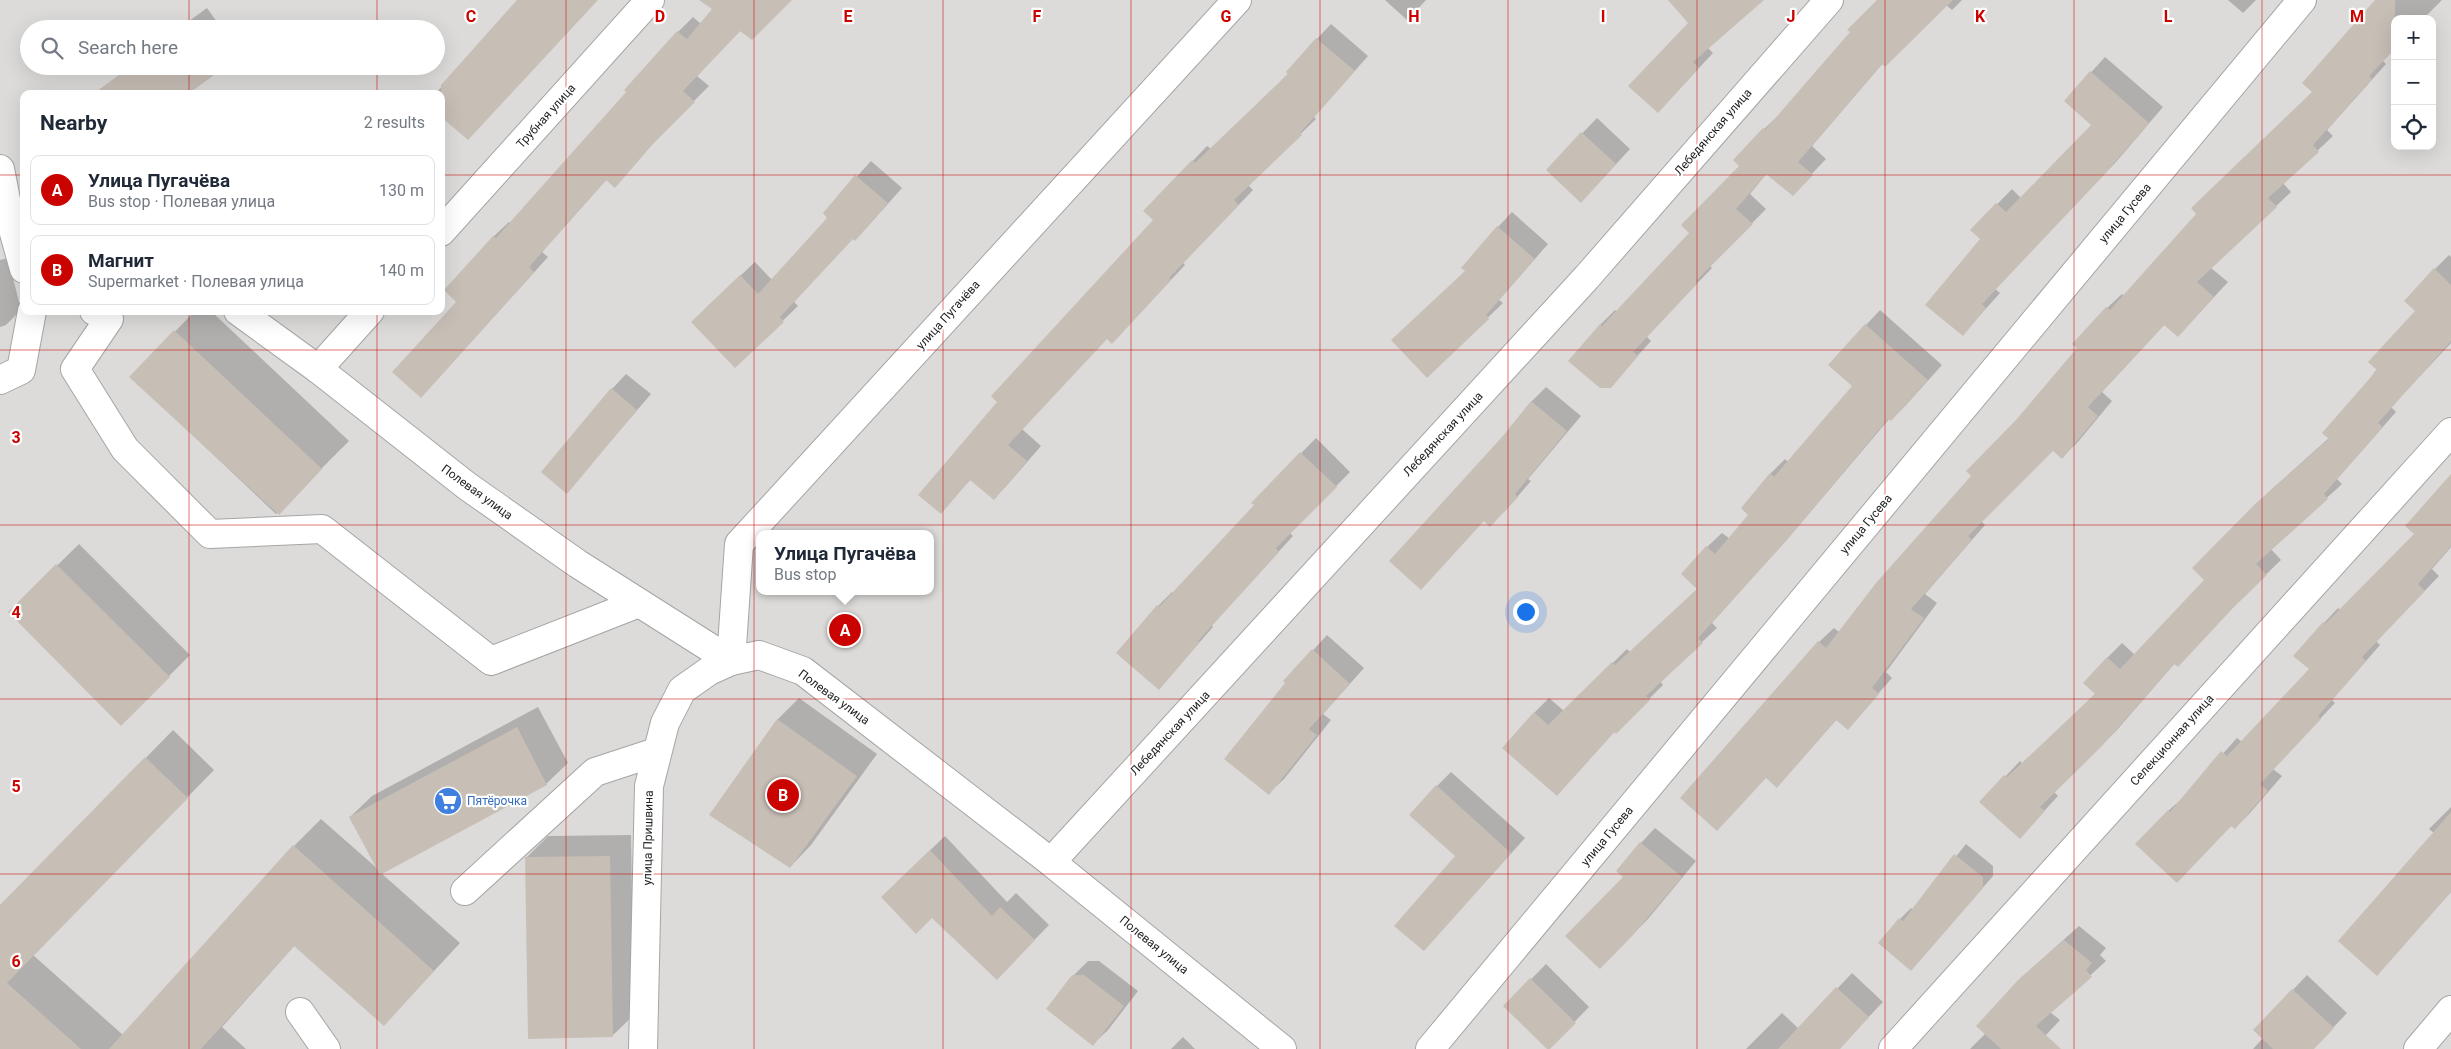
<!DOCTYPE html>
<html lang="en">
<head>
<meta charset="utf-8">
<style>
  body { margin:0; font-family:Roboto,sans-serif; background:#f2f2f3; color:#1f2937 }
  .controls { position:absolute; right:15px; top:15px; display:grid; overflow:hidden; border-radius:10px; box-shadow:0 5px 20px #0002 }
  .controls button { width:45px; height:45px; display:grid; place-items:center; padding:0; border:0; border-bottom:1px solid #e0e1e3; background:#fff; color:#1f2937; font:25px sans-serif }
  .you { position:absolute; left:1525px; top:611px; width:18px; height:18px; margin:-12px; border:4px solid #fff; border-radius:50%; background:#1a73e8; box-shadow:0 0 0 8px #1a73e833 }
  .badge { display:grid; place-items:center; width:32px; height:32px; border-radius:50%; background:#cb0300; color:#fff; font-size:16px; font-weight:700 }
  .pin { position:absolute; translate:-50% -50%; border:2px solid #fff; box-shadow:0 1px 5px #0006 }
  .popup { position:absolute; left:756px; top:530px; width:178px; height:65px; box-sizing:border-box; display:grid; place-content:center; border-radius:10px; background:#fff; filter:drop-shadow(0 1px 4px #0005); font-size:16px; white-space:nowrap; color:#747a83 }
  .popup b { font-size:19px; color:#1f2937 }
  .popup::after { content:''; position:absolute; left:50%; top:100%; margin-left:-10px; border:10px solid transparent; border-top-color:#fff }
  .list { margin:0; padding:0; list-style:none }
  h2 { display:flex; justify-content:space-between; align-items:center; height:65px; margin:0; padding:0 20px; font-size:21px }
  h2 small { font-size:16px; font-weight:400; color:#747a83 }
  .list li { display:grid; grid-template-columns:32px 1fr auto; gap:15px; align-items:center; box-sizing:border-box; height:70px; margin:0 10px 10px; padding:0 10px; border:1px solid #e0e1e3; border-radius:10px }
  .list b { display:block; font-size:19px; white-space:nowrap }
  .list p { margin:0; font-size:16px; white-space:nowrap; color:#747a83 }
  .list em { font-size:16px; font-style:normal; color:#747a83 }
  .icon { flex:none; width:28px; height:28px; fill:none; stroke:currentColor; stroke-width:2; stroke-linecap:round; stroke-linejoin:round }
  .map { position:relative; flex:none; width:2451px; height:1049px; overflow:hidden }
  .search { position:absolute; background:#fff; box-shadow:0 5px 20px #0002; left:20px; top:20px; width:425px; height:55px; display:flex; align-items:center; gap:12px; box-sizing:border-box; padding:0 18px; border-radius:28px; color:#747a83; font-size:19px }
  .panel { position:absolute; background:#fff; box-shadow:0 5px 20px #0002; left:20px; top:90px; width:425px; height:225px; border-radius:10px }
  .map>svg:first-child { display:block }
  .residential { fill:#dcdbda; fill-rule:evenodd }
  .shadow { fill:#0003 }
  .building { fill:#c7beb6 }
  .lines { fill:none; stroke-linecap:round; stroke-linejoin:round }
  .minor-casing { stroke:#a5a5a5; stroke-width:30 }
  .minor { stroke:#fff; stroke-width:28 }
  .grid { fill:none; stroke:#cb0300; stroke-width:1; stroke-opacity:0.55 }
  .labels { text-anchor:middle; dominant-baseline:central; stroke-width:4.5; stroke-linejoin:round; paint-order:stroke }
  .street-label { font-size:12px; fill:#1e1e1e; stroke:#fff }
  .shop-label { font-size:12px; fill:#366cbe; stroke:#fff; text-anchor:start }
  .grid-label { font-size:16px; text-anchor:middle; font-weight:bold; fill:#cb0300; stroke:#fff; stroke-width:4.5; stroke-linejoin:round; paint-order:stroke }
</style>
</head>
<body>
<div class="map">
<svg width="2451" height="1049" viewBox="0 0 2451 1049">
  <rect width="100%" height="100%" fill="#efebe3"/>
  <path class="residential" d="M0,0H2451V1049H0ZM2395,19H2432V146H2395ZM29,29H436V66H29ZM24,94H441V311H24ZM760,534H930V591H760Z"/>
  <g class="shadow">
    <polygon points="519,0 597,0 441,94 435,94"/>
    <polygon points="721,0 790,0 741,30 697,76 709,86 666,129 615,186 607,179 542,252 548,257 435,382 458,302 446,290 494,236 509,222 510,223 628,92 626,90 678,32 693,17 701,24"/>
    <polygon points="1385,0 1426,0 1407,20"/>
    <polygon points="1692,0 1761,0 1708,48 1713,53 1658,112 1690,23"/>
    <polygon points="1879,0 1962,0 1952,10 1946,5 1883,63 1812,146 1826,159 1807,179 1767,173 1750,194 1766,209 1710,266 1712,268 1646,336 1651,341 1610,386 1570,361 1601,324 1615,310 1617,312 1691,233 1741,166 1764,129 1779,115"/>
    <polygon points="2228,0 2256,0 2243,13"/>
    <polygon points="2377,0 2442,0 2423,19 2395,19 2382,60 2386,64 2327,130 2333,136 2283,183 2291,192 2211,268 2228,282 2178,336 2165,324 2102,392 2112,401 2077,443 2062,457 2053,449 1981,521 1985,525 1925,594 1937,603 1886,672 1892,678 1848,728 1837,719 1791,771 1819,642 1834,628 1839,632 1972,476 2078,348 2107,308 2122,294 2124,296 2314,92 2303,83"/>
    <polygon points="207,8 222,29 178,29"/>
    <polygon points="1331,24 1368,56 1314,117 1316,119 1248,185 1253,190 1183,263 1185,265 1126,328 1107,338 1022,429 1041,446 1008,484 994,499 971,479 941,512 1155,220 1145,211 1207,146 1211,149 1289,73 1287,71"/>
    <polygon points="2105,57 2163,107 2116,162 1995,289 2000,293 1963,334 1982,239 1972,230 2012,189 2021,198 2093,125 2065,101"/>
    <polygon points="1597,118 1630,149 1596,186 1547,170"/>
    <polygon points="871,161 902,188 869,225 855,240 853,238 794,302 798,306 735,367 707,307 755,262 772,280 829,218 824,213"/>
    <polygon points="1512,212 1548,244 1499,300 1503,303 1427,376 1466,271 1498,227"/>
    <polygon points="2449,255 2451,257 2451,343 2391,407 2396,412 2337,479 2342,484 2271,549 2281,560 2175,663 2116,731 2054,792 2058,796 2034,822 1981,802 2020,761 2023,764 2096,693 2107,658 2122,643 2135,655 2206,580 2194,568 2272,489 2329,438 2417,311 2435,269"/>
    <polygon points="8,258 21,310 6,325 0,327 0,260"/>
    <polygon points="1880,310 1942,365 1906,405 1891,420 1890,418 1801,523 1712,623 1717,628 1660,681 1663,685 1616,732 1615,731 1571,780 1534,713 1549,698 1564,711 1627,649 1630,652 1699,588 1707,547 1722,533 1730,539 1750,515 1770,474 1785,459 1788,462 1854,386 1866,325"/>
    <polygon points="195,311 211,311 349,441 276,514 131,377"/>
    <polygon points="626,374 651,394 567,492 612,389"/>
    <polygon points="1546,387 1581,416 1528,479 1531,481 1505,511 1484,520 1503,438 1532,401"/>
    <polygon points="1316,438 1350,472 1290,533 1293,536 1212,625 1213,627 1159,688 1158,606 1172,592 1174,593 1255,505 1253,502"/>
    <polygon points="2451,476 2451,547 2432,569 2439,576 2376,641 2380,645 2332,700 2335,703 2273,769 2282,776 2250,813 2235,828 2232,825 2191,867 2168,811 2184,797 2237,738 2242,742 2310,669 2324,623 2338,608 2340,610 2416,534"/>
    <polygon points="79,544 190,655 121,724 10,612"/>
    <polygon points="1327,635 1364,668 1323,714 1331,720 1284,779 1269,793 1287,683 1285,681"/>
    <polygon points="799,698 877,754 811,845 790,867 711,815 778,719"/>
    <polygon points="538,707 568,763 546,784 381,873 460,943 384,1025 295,945 222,1027 246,1049 0,1049 0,907 173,730 214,770 33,955 123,1035 294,846 321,819 379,870 350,817 372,796"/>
    <polygon points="1451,772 1525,838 1424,950 1456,856 1437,786"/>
    <polygon points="2451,807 2451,892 2377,974 2434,833 2429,829"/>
    <polygon points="1655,828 1696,861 1648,919 1600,967 1625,877 1641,843"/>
    <polygon points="631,835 634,1015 612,1036 526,858 548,836"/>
    <polygon points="945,836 1007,902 1016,893 1049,925 997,978 897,882"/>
    <polygon points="1966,844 1993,866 1993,876 1911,970 1900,919 1911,908 1913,910"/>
    <polygon points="2079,926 2106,948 2100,955 2106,961 2050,1012 2060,1020 2033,1049 1970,1049 1986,1033 2031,969"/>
    <polygon points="1088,961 1099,961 1138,991 1108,1030 1093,1044 1073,976"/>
    <polygon points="1546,964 1589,1007 1548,1049 1505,1006"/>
    <polygon points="1852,973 1883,1002 1838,1049 1746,1049 1782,1013 1799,1029"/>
    <polygon points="2307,975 2347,1013 2313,1049 2253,1049 2263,1038 2255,1030"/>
    <polygon points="1183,1037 1195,1049 1171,1049"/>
  </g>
  <g class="building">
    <polygon points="517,0 598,0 468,140 441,117 441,85"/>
    <polygon points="699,0 792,0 752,40 740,31 683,91 695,102 652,145 615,188 606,180 529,267 534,272 421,398 392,372 456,302 444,290 493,236 496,238 626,92 624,90 677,31 687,39 712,9"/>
    <polygon points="1668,0 1764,0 1693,62 1699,68 1658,113 1628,86 1688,23"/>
    <polygon points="1877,0 1953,0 1885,67 1882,64 1798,162 1813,175 1793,196 1766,174 1736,209 1753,224 1696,281 1698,283 1633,352 1638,356 1611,388 1600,388 1568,361 1600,324 1602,326 1689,233 1681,225 1739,166 1733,160 1763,128 1765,130 1850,32 1847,30"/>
    <polygon points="2375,0 2395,0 2395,49 2369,76 2372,79 2313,145 2319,152 2268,198 2277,207 2197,282 2214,297 2178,337 2164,325 2088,407 2098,416 2062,459 2053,451 1968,536 1972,540 1911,609 1924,618 1872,688 1879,694 1848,730 1836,720 1777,788 1766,778 1717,831 1680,798 1818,641 1826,648 1876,583 1971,476 1966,471 2016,420 2077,348 2072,344 2106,307 2110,310 2196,214 2191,208 2312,92 2302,83"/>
    <polygon points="1316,38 1355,71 1300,133 1302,135 1234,200 1239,205 1169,278 1171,280 1112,344 1107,339 1008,445 1027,461 994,500 970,480 941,514 918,495 997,402 991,396 1153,220 1143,211 1192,160 1195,163 1288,74 1286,72"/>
    <polygon points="131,66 225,66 225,67 188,94 93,94"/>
    <polygon points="2090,71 2149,123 2101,178 1982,304 1986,308 1963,336 1925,305 1980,239 1970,230 1996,203 2006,212 2091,125 2064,101"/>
    <polygon points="1581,132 1616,164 1581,203 1546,170"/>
    <polygon points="855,175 888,203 855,241 853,239 780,317 784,322 735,368 691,322 740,275 758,294 827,218 823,213"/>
    <polygon points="1497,226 1535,259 1486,315 1489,319 1427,378 1391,340 1465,271 1461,268"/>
    <polygon points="2434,268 2451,285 2451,341 2378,423 2383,427 2324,494 2328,499 2256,564 2267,575 2233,608 2178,667 2174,664 2101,747 2040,807 2045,811 2020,839 1979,802 2004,775 2007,777 2095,694 2083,683 2107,657 2120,669 2204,580 2192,568 2255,504 2329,439 2322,433 2377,370 2368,362 2415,311 2404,301"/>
    <polygon points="1865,324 1928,380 1891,421 1888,419 1787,540 1698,638 1703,643 1646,696 1650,700 1616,734 1614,732 1557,796 1502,748 1534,712 1548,725 1612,662 1615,665 1697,589 1681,574 1706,546 1715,554 1748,515 1741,508 1770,473 1774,477 1852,386 1828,365"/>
    <polygon points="174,330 322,469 279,515 129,377"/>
    <polygon points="611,388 637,410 567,494 541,472"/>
    <polygon points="1531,401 1567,431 1515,494 1518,497 1490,527 1484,521 1421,590 1389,561 1502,437"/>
    <polygon points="1300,452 1337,487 1276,548 1279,552 1198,641 1200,642 1159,690 1116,653 1157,605 1159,607 1254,505 1251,503"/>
    <polygon points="2451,474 2451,546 2418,584 2425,591 2362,657 2366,661 2318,716 2321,719 2260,784 2268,791 2235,829 2231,826 2177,883 2135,844 2168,810 2170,812 2221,751 2227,756 2309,669 2293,656 2323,622 2325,624 2414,534 2405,526"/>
    <polygon points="56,564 170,677 121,726 8,612"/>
    <polygon points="1312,649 1350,684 1309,729 1317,735 1269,795 1224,759 1285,683 1283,681"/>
    <polygon points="777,719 857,776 790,868 709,815"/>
    <polygon points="517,727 547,785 380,875 349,817"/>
    <polygon points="145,757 188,798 7,983 81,1049 0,1049 0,905"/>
    <polygon points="1436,785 1511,853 1424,951 1394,926 1455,856 1409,815"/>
    <polygon points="2451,812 2451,892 2377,976 2338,941"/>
    <polygon points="1640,842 1682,877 1633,935 1600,969 1565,936 1623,877 1616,871"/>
    <polygon points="293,845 434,971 384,1026 294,946 201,1049 109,1049"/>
    <polygon points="930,850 992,916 1000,907 1035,940 997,980 932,918 916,934 881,897"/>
    <polygon points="1954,854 1983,877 1983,888 1911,971 1878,943 1899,918 1903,921"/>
    <polygon points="610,856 613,1037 528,1039 525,857"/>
    <polygon points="2064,940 2092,963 2086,970 2092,977 2036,1026 2061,1049 2001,1049 1976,1026 2019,979"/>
    <polygon points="1072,975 1084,975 1124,1006 1093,1046 1046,1009"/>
    <polygon points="1530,978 1576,1023 1550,1049 1547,1049 1503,1006"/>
    <polygon points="1836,987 1869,1017 1840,1049 1778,1049"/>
    <polygon points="2292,989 2334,1028 2314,1049 2273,1049 2253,1030"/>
  </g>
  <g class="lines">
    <defs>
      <g id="minor">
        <polyline points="0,169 9,215 0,215"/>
        <polyline points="24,218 9,215 24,269"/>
        <polyline points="441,232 650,0"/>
        <polyline points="94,311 109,319 75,369 125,449 210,534 322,529 491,661 639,603"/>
        <polyline points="238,311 318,369 467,486 578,564 731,661"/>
        <polyline points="318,369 370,311"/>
        <polyline points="0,380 21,370 32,311"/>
        <polyline points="731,661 739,544 1237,0"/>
        <polyline points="1051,862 1587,277 1829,0"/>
        <polyline points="465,891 595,772 656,752"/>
        <polyline points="300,1012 326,1049"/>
        <polyline points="643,1049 649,786 665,723 682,690 709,671 731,661 759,655 803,671 1051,862 1282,1049"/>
        <polyline points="1430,1049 2302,0"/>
        <polyline points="1893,1049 2451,432"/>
        <polyline points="2418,1049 2451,1010"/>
      </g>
    </defs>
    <use href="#minor" class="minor-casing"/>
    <use href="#minor" class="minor"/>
  </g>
  <path class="grid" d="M189,0V29M377,0V29M566,0V1049M754,0V1049M943,0V1049M1131,0V1049M1320,0V1049M1508,0V1049M1697,0V1049M1885,0V1049M2074,0V1049M2262,0V1049M189,66V94M377,66V94M0,175H24M441,175H2451M189,311V1049M377,311V1049M0,350H2451M0,525H2451M0,699H2451M0,874H2451"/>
  <defs>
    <symbol id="supermarket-disc" viewBox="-11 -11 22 22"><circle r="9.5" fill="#3f7fe0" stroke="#fff"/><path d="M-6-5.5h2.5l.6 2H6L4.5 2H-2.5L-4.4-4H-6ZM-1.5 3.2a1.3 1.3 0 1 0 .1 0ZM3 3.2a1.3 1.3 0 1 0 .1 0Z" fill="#fff"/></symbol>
  </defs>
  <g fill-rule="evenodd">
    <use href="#supermarket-disc" x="432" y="785" width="32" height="32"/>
  </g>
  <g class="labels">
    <g class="street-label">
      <text transform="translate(546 116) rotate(-48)">Трубная улица</text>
      <text transform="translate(1713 132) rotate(-49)">Лебедянская улица</text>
      <text transform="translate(2125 213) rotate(-50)">улица Гусева</text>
      <text transform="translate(948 315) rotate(-48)">улица Пугачёва</text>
      <text transform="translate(1443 434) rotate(-47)">Лебедянская улица</text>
      <text transform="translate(477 492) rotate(36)">Полевая улица</text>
      <text transform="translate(1866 524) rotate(-50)">улица Гусева</text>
      <text transform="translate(834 697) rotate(36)">Полевая улица</text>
      <text transform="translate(1170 733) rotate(-47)">Лебедянская улица</text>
      <text transform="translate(2172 740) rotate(-48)">Селекционная улица</text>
      <text transform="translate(1607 836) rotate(-50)">улица Гусева</text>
      <text transform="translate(648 838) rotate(-89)">улица Пришвина</text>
      <text transform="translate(1154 945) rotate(39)">Полевая улица</text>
    </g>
    <g class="shop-label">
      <text x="467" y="801">Пятёрочка</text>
    </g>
  </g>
  <g class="grid-label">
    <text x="471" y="22">C</text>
    <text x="660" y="22">D</text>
    <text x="848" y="22">E</text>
    <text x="1037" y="22">F</text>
    <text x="1226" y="22">G</text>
    <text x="1414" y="22">H</text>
    <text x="1603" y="22">I</text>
    <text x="1791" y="22">J</text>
    <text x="1980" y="22">K</text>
    <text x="2168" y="22">L</text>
    <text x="2357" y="22">M</text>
    <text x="16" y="443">3</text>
    <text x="16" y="618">4</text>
    <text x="16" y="792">5</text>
    <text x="16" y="967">6</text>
  </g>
</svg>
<div class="controls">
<button>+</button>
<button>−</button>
<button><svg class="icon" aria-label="locate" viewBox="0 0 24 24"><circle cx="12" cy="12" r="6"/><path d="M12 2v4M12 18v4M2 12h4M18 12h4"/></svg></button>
</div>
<div class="you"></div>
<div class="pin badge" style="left:845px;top:630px">A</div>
<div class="popup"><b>Улица Пугачёва</b>Bus stop</div>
<div class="pin badge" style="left:783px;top:795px">B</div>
<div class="search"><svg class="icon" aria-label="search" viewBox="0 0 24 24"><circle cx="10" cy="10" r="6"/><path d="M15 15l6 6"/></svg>Search here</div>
<section class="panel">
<h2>Nearby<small>2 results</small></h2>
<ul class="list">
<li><span class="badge">A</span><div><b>Улица Пугачёва</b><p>Bus stop · Полевая улица</p></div><em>130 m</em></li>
<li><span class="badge">B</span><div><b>Магнит</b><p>Supermarket · Полевая улица</p></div><em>140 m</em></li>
</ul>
</section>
</div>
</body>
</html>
